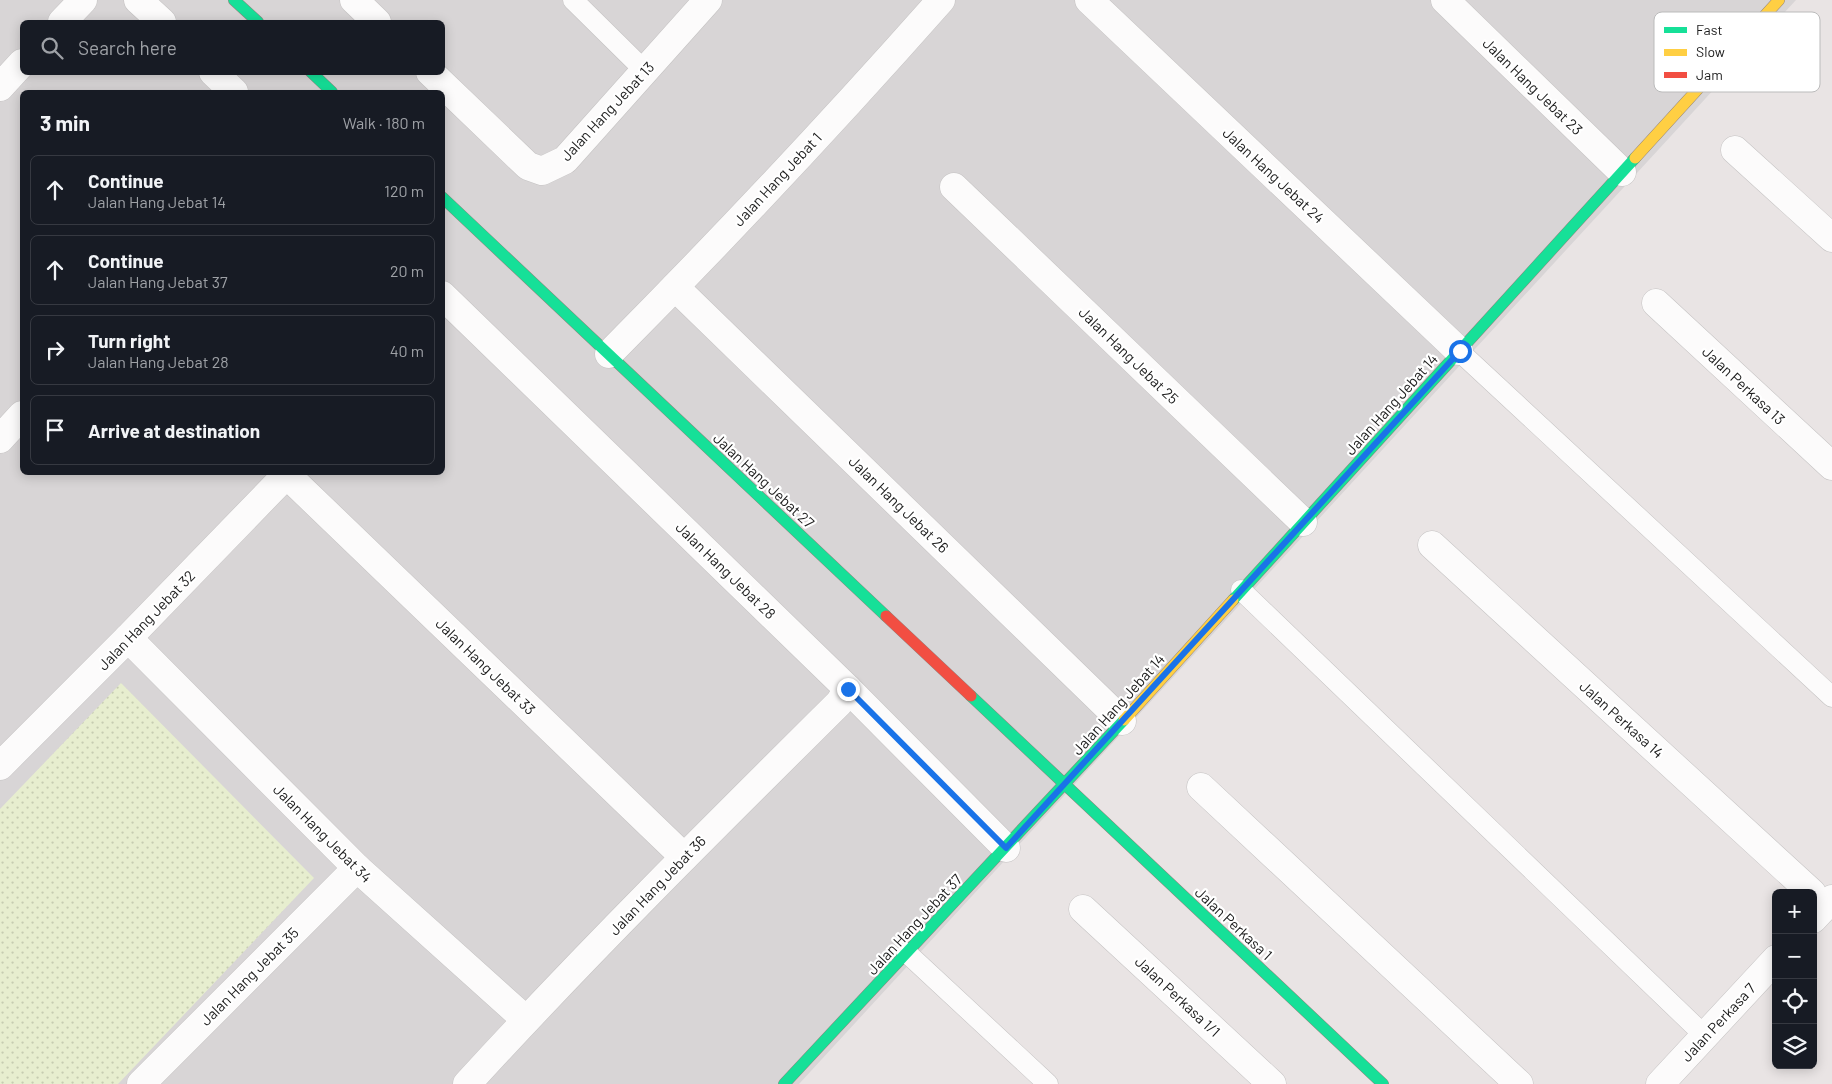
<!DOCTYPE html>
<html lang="en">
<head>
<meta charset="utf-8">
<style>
  body { margin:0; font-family:Barlow,sans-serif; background:#20242c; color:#f1f3f6 }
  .controls { position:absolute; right:15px; bottom:15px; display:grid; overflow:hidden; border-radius:8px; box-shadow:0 2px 12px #0003 }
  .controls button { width:45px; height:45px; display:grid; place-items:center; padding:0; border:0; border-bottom:1px solid #363941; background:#171b24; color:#f1f3f6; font:25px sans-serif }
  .stop { position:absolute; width:15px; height:15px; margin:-11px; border:4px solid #1a73e8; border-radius:50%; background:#fff }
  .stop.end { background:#1a73e8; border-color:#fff; box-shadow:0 1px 5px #0008 }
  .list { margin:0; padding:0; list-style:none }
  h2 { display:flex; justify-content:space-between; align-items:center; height:65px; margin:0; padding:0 20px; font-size:21px }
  h2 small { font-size:16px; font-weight:400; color:#9ea1a6 }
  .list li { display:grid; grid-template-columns:32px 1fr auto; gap:15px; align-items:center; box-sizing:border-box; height:70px; margin:0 10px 10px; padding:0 10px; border:1px solid #363941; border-radius:8px }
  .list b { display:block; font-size:19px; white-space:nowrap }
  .list p { margin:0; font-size:16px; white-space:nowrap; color:#9ea1a6 }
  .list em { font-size:16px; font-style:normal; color:#9ea1a6 }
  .icon { flex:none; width:28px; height:28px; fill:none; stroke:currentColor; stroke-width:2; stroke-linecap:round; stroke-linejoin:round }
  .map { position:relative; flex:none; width:1832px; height:1084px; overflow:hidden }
  .search { position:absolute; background:#171b24; box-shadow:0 2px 12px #0003; left:20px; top:20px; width:425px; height:55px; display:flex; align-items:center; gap:12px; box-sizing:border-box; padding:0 18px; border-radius:8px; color:#9ea1a6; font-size:19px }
  .panel { position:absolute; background:#171b24; box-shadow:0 2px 12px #0003; left:20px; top:90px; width:425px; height:385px; border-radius:8px }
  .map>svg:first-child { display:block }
  .residential { fill:#d8d5d6; fill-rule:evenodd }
  .park { fill:url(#park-dots) }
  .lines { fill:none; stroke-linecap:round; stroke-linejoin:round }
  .lane-casing { stroke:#c5c3c3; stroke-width:21 }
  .street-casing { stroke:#c5c3c3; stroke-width:29 }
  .fast-casing { stroke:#92837d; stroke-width:12 }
  .slow-casing { stroke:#92837d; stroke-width:12 }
  .jam-casing { stroke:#92837d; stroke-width:12 }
  .lane { stroke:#fcfbfb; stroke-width:20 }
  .street { stroke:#fcfbfb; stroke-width:28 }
  .fast { stroke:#16e098; stroke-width:11 }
  .slow { stroke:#ffcf43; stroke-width:11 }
  .jam { stroke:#f24e42; stroke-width:11 }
  .route { stroke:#1a73e8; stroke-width:6 }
  .labels { text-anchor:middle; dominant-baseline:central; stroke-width:4.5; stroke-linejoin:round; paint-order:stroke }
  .street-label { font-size:15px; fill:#1b1b1b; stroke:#fff }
  .key { fill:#fff; stroke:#bbb; stroke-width:1 }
  .key-label { font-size:14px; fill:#1b1b1b }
</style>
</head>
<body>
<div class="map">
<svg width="1832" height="1084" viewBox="0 0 1832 1084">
  <defs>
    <pattern id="park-dots" width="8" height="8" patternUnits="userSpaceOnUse" patternTransform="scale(1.25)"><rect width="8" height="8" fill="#e7eecf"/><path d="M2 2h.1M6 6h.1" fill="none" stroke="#c6ccb1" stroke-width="1.8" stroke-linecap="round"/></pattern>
  </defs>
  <rect width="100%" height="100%" fill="#e9e4e4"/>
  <path class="residential" d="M0,0H1796L799,1084H0ZM22,22H442V72H22ZM22,92H442V472H22Z"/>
  <polygon class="park" points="121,683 314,878 118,1084 0,1084 0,809"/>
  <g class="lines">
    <defs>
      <g id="lane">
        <polyline points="573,0 645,71"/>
        <polyline points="1459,351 1832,697"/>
        <polyline points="1241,590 1705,1036"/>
        <polyline points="907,953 1048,1084"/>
      </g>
      <g id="street">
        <polyline points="138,0 162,22"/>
        <polyline points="354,0 377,22"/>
        <polyline points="1089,0 1459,351"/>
        <polyline points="1445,0 1622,172"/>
        <polyline points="62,22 83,0"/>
        <polyline points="213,72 234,92"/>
        <polyline points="430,72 528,166 542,171 565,160 708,0"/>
        <polyline points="0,87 22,63"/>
        <polyline points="1735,150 1832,238"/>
        <polyline points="954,187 1303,522"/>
        <polyline points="675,287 1122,721"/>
        <polyline points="442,295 848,689 1006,848"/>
        <polyline points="1656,303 1832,466"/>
        <path d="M609,354C723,239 834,121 941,0"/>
        <polyline points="0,439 22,415"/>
        <polyline points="287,475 684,857"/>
        <polyline points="1432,545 1812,893"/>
        <polyline points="128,638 357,868 526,1020"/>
        <polyline points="0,766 128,638 289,472"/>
        <polyline points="1201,787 1519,1084"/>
        <polyline points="1083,909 1272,1084"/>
        <polyline points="1813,919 1832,899"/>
        <polyline points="141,1084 357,868"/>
        <path d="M467,1084C587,953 713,828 839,703L848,689"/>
        <polyline points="1660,1084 1776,959"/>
      </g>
      <g id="fast">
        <polyline points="234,0 258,22"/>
        <polyline points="311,72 332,92"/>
        <polyline points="442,197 886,616"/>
        <polyline points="1233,600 1635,158"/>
        <polyline points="971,696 1383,1084"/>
        <polyline points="784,1084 1124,720"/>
      </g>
      <g id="slow">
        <polyline points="1635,158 1779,0"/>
        <polyline points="1124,720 1233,600"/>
      </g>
      <polyline id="jam" points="886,616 971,696"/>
    </defs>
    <use href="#lane" class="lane-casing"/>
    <use href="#street" class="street-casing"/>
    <use href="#fast" class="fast-casing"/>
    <use href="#slow" class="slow-casing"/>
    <use href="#jam" class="jam-casing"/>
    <use href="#lane" class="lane"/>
    <use href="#street" class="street"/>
    <use href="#fast" class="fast"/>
    <use href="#slow" class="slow"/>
    <use href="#jam" class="jam"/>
  </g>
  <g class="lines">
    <polyline class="route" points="848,689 1006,848 1460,351"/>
  </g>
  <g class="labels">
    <g class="street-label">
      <text transform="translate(1533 86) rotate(44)">Jalan Hang Jebat 23</text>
      <text transform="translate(607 111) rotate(-47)">Jalan Hang Jebat 13</text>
      <text transform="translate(1274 175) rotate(43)">Jalan Hang Jebat 24</text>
      <text transform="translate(777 179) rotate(-47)">Jalan Hang Jebat 1</text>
      <text transform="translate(1129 355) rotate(44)">Jalan Hang Jebat 25</text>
      <text transform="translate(1744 385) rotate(43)">Jalan Perkasa 13</text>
      <text transform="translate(1391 404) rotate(-48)">Jalan Hang Jebat 14</text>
      <text transform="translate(764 480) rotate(43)">Jalan Hang Jebat 27</text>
      <text transform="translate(899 504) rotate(44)">Jalan Hang Jebat 26</text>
      <text transform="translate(726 570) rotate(44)">Jalan Hang Jebat 28</text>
      <text transform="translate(146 620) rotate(-46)">Jalan Hang Jebat 32</text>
      <text transform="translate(486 666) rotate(44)">Jalan Hang Jebat 33</text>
      <text transform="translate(1118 704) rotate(-48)">Jalan Hang Jebat 14</text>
      <text transform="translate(1622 719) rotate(42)">Jalan Perkasa 14</text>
      <text transform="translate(323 833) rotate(45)">Jalan Hang Jebat 34</text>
      <text transform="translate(657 885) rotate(-46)">Jalan Hang Jebat 36</text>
      <text transform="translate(1234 923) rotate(43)">Jalan Perkasa 1</text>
      <text transform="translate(914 924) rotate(-47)">Jalan Hang Jebat 37</text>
      <text transform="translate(249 976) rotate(-45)">Jalan Hang Jebat 35</text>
      <text transform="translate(1178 996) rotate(43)">Jalan Perkasa 1/1</text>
      <text transform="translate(1718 1022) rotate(-47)">Jalan Perkasa 7</text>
    </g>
  </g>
  <rect x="1654" y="12" width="166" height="80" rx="8" class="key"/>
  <rect x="1664" y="27" width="23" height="6" fill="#16e098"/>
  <rect x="1664" y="49" width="23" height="7" fill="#ffcf43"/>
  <rect x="1664" y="72" width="23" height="6" fill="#f24e42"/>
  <g class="key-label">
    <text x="1696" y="35">Fast</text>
    <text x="1696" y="57">Slow</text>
    <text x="1696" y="80">Jam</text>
  </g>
</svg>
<div class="controls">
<button>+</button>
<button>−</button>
<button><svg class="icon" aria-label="locate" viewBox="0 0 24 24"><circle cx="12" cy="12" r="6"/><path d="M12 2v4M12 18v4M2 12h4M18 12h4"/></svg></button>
<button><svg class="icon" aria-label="layers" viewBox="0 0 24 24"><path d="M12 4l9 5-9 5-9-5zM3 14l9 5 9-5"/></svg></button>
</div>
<div class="stop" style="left:1460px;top:351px"></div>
<div class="stop end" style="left:848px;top:689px"></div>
<div class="search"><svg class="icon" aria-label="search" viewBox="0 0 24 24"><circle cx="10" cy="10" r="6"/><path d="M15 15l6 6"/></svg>Search here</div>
<section class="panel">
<h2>3 min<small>Walk · 180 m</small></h2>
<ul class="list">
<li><svg class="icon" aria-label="ahead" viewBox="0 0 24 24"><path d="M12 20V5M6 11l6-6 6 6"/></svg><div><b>Continue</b><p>Jalan Hang Jebat 14</p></div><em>120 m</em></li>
<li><svg class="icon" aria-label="ahead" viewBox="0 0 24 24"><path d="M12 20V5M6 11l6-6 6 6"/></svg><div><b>Continue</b><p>Jalan Hang Jebat 37</p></div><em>20 m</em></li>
<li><svg class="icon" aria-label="right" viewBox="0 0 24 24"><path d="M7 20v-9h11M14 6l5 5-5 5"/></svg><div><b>Turn right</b><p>Jalan Hang Jebat 28</p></div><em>40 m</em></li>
<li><svg class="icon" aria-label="arrive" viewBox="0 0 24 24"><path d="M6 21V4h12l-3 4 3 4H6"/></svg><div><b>Arrive at destination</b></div></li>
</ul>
</section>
</div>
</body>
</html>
